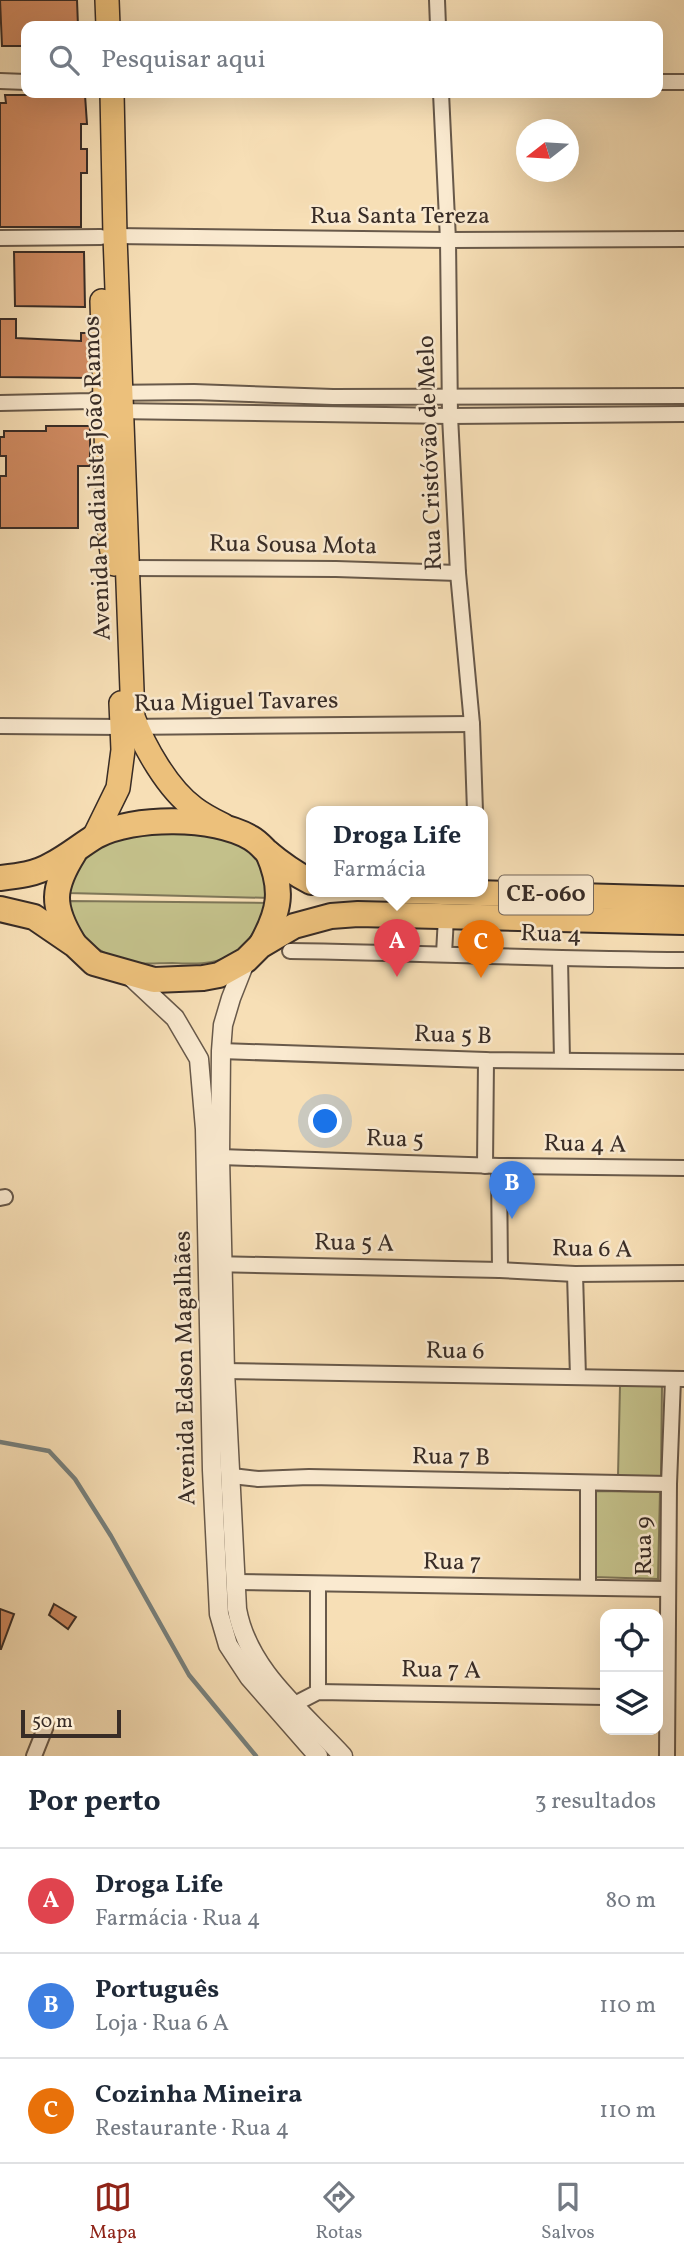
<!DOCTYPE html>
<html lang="pt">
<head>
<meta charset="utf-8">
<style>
  body { margin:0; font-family:Vollkorn,serif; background:#f2f2f3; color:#1f2937 }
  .controls { position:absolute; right:21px; bottom:21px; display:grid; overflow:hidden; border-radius:14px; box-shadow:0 7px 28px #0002 }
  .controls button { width:63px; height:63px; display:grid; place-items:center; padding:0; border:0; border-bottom:2px solid #e0e1e3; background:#fff; color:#1f2937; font:35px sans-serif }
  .compass { position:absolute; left:516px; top:119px; width:63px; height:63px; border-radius:50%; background:#fff; box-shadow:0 7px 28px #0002; rotate:253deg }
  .scale { position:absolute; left:21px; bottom:18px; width:100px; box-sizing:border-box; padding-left:7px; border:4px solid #382c26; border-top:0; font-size:19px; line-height:24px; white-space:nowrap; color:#382c26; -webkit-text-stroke:5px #faead0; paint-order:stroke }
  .you { position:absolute; left:326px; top:1122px; width:24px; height:24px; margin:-18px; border:5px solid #fff; border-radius:50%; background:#1a73e8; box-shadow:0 0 0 10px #1a73e833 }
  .badge { display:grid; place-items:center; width:46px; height:46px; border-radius:50%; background:#8f2418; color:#fff; font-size:23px; font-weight:700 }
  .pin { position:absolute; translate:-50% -58px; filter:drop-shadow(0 2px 4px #0008) }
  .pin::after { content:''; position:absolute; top:37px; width:24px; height:21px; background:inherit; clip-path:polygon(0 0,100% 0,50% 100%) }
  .popup { position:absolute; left:306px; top:806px; width:182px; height:91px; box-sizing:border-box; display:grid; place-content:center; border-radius:14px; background:#fff; filter:drop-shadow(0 2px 5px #0005); font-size:23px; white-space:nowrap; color:#747a83 }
  .popup b { font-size:26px; color:#1f2937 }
  .popup::after { content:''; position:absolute; left:50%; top:100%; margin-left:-14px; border:14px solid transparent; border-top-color:#fff }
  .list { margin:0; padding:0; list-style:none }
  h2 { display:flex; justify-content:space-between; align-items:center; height:91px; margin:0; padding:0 28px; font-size:30px }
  h2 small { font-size:23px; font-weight:400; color:#747a83 }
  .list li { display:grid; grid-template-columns:46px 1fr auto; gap:21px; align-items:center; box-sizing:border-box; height:105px; padding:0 28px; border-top:2px solid #e0e1e3 }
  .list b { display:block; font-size:26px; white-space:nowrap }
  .list p { margin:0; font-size:23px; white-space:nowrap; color:#747a83 }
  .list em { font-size:23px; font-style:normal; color:#747a83 }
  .icon { flex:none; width:38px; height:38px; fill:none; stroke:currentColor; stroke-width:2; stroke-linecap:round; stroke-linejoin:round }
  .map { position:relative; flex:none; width:684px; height:1756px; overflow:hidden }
  .search { position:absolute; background:#fff; box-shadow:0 7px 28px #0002; left:21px; right:21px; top:21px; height:77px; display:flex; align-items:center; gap:18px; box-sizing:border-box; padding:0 24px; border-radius:14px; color:#747a83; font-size:26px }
  .sheet { height:406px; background:#fff }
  nav { display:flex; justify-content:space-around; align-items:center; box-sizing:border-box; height:98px; border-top:2px solid #e0e1e3; background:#fff; font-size:19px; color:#747a83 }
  nav a { display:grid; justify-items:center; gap:4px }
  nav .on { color:#8f2418 }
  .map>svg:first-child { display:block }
  .green { fill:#c3c08a; stroke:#7e7658; stroke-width:2 }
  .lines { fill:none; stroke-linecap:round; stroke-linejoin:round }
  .stream { stroke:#77817e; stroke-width:4.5 }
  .building { fill:#cf8a61; stroke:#382c26; stroke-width:2 }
  .minor-casing { stroke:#68594a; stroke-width:18 }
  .tertiary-casing { stroke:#68594a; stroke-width:21 }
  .primary-casing { stroke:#382c26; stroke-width:26 }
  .trunk-casing { stroke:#382c26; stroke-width:28 }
  .minor { stroke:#faead0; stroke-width:14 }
  .tertiary { stroke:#faead0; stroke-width:18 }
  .primary { stroke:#ecc07b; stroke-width:23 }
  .trunk { stroke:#ecc07b; stroke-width:24 }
  .labels { text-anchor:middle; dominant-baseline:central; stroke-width:5; stroke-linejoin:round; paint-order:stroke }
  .shield { fill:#faead0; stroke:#726559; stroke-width:2 }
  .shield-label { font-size:23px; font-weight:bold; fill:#382c26 }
  .street-label { font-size:24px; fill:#382c26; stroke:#faead0 }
</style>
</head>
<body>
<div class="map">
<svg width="684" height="1756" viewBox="0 0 684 1756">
  <rect width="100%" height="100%" fill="#f7dfb6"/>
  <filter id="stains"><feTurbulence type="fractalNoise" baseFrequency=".00286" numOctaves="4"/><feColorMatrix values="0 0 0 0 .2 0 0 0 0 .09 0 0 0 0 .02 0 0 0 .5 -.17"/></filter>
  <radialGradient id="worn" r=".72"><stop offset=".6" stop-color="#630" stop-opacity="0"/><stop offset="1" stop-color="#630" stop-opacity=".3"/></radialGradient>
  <g class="green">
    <path d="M127,833L220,835L247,849L261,861L270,898L68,893C71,884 73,873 78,866C89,850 110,841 127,833Z"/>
    <path d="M69,901L269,903C259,923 251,943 231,955C213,965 192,964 172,963C158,963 142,965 129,962C97,954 71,935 69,901Z"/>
    <polygon points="620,1386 662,1386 661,1476 618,1476"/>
    <polygon points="595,1491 660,1492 658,1579 593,1577"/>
  </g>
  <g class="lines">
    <polyline class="stream" points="0,1442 49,1451 75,1479 111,1536 189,1675 256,1756"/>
  </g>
  <g class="building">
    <polygon points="0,0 77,0 78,26 26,26 26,46 2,46"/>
    <polygon points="5,95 85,95 87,124 81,124 81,149 87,149 87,173 81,173 81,227 0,227 0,103 6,103"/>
    <polygon points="14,252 84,252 85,307 15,306"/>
    <polygon points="0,319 16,319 16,338 81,341 81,333 89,333 90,378 0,377"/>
    <polygon points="46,426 90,426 90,466 78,466 78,528 0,528 0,476 6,476 6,456 0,456 0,437 4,437 4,431 46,431"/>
    <polygon points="54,1604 76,1617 68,1629 49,1615"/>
    <polygon points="0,1609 14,1614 1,1649 0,1649"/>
  </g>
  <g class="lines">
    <defs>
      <g id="minor">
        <polyline points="437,0 438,26"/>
        <polyline points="0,81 26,82"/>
        <polyline points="658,82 684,82"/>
        <polyline points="441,93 448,240 450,416 458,573 472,724 475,811"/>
        <polyline points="115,236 448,240 684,239"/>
        <polyline points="0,238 101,237"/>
        <polyline points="0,403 92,401 105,393 194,392 333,397 684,396"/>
        <polyline points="114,411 450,416 684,414"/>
        <polyline points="127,568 336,569 458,573"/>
        <polyline points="0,726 122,727 472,724"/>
        <path d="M290,951C422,953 553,959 684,960"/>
        <polyline points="444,954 446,917"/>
        <polyline points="560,959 562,1060"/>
        <polyline points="221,1051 486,1060 684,1062"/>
        <polyline points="220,1157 499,1166 684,1168"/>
        <polyline points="485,1166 486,1060"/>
        <polyline points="499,1166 500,1270"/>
        <polyline points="0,1198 5,1197"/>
        <polyline points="212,1264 500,1270 575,1274 684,1273"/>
        <polyline points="575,1274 578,1377"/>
        <polyline points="225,1371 684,1379"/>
        <polyline points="232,1476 258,1479 309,1477 669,1484"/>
        <polyline points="235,1582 668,1589"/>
        <polyline points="588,1587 588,1483"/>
        <polyline points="318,1692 318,1585"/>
        <polyline points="285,1709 318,1692 605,1697"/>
        <polyline points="34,1756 46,1726"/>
        <polyline points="667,1756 669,1484 673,1379"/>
      </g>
      <g id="tertiary">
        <path d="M246,960L231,998L223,1025L221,1051L220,1157L225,1371L237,1609C248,1671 303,1712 343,1756"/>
        <polyline points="129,975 175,1018 199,1059 205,1129 212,1470 219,1614 228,1645 249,1677 318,1756"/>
      </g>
      <g id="primary">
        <polyline points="107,0 108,26"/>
        <path d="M112,93L115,236L133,717C144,747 168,789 194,808C203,815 213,820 223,825"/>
        <polyline points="102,301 108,496 110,540 114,564"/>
        <polyline points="94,837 118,788 123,750 121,703"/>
      </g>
      <g id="trunk">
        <path d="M0,878C18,876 36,874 51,865C67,857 81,845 96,836C134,816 214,816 251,838C258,842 262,847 267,852C280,863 296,874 311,882"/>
        <polyline points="407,891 684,899"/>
        <polyline points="0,909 34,917 75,945 94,963 154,980 203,978 219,975 246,960 260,946 294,926 331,916 358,914 684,922"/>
        <path d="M73,942C51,906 52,888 74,853"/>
        <path d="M261,945C280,911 284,890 268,853"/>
      </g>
    </defs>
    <use href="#minor" class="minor-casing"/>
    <use href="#tertiary" class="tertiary-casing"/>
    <use href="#primary" class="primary-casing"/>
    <use href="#trunk" class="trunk-casing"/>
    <use href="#minor" class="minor"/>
    <use href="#tertiary" class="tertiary"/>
    <use href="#primary" class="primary"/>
    <use href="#trunk" class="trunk"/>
  </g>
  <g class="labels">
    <rect class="shield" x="499" y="875.5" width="94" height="39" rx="5"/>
    <g class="shield-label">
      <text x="546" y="895">CE-060</text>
    </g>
    <g class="street-label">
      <text x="400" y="217">Rua Santa Tereza</text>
      <text transform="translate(431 453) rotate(-92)">Rua Cristóvão de Melo</text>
      <text transform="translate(98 478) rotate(-92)">Avenida Radialista João Ramos</text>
      <text transform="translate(293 546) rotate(1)">Rua Sousa Mota</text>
      <text transform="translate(236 703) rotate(-1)">Rua Miguel Tavares</text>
      <text transform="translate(551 935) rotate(2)">Rua 4</text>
      <text transform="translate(453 1036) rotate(2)">Rua 5 B</text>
      <text transform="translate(395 1140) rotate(2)">Rua 5</text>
      <text transform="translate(585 1145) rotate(1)">Rua 4 A</text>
      <text transform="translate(354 1244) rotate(1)">Rua 5 A</text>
      <text transform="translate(592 1250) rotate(1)">Rua 6 A</text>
      <text transform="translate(455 1352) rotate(1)">Rua 6</text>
      <text transform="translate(186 1368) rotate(-91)">Avenida Edson Magalhães</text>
      <text transform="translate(451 1458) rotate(1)">Rua 7 B</text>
      <text transform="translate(645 1546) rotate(-90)">Rua 9</text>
      <text transform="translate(452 1563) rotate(1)">Rua 7</text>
      <text transform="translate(441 1671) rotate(1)">Rua 7 A</text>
    </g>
  </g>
  <rect width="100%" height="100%" filter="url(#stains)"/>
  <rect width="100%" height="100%" fill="url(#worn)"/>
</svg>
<div class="controls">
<button><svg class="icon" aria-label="locate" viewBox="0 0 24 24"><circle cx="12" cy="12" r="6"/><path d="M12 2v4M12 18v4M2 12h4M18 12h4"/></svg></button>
<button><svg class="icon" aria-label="layers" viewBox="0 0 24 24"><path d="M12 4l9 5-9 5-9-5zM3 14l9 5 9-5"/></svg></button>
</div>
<svg class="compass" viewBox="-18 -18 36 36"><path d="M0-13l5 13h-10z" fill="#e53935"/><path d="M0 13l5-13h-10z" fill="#747a83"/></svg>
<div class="scale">50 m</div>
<div class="you"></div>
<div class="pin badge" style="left:397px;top:977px;background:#e0444e">A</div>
<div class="popup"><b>Droga Life</b>Farmácia</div>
<div class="pin badge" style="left:512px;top:1219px;background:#3f7fe0">B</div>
<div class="pin badge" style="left:481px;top:978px;background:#e8710a">C</div>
<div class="search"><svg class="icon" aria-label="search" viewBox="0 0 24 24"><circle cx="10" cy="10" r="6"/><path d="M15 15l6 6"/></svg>Pesquisar aqui</div>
</div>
<section class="sheet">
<h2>Por perto<small>3 resultados</small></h2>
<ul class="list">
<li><span class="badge" style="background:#e0444e">A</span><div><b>Droga Life</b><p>Farmácia · Rua 4</p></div><em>80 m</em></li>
<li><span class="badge" style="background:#3f7fe0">B</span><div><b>Português</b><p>Loja · Rua 6 A</p></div><em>110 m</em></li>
<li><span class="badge" style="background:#e8710a">C</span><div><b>Cozinha Mineira</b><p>Restaurante · Rua 4</p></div><em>110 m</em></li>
</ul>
</section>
<nav>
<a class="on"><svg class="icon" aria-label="map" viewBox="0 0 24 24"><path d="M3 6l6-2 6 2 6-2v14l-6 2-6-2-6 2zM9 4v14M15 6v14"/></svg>Mapa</a>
<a><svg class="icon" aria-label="directions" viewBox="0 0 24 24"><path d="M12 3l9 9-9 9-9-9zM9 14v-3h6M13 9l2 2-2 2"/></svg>Rotas</a>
<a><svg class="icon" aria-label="saved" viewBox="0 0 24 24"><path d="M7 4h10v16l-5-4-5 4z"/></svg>Salvos</a>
</nav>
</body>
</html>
